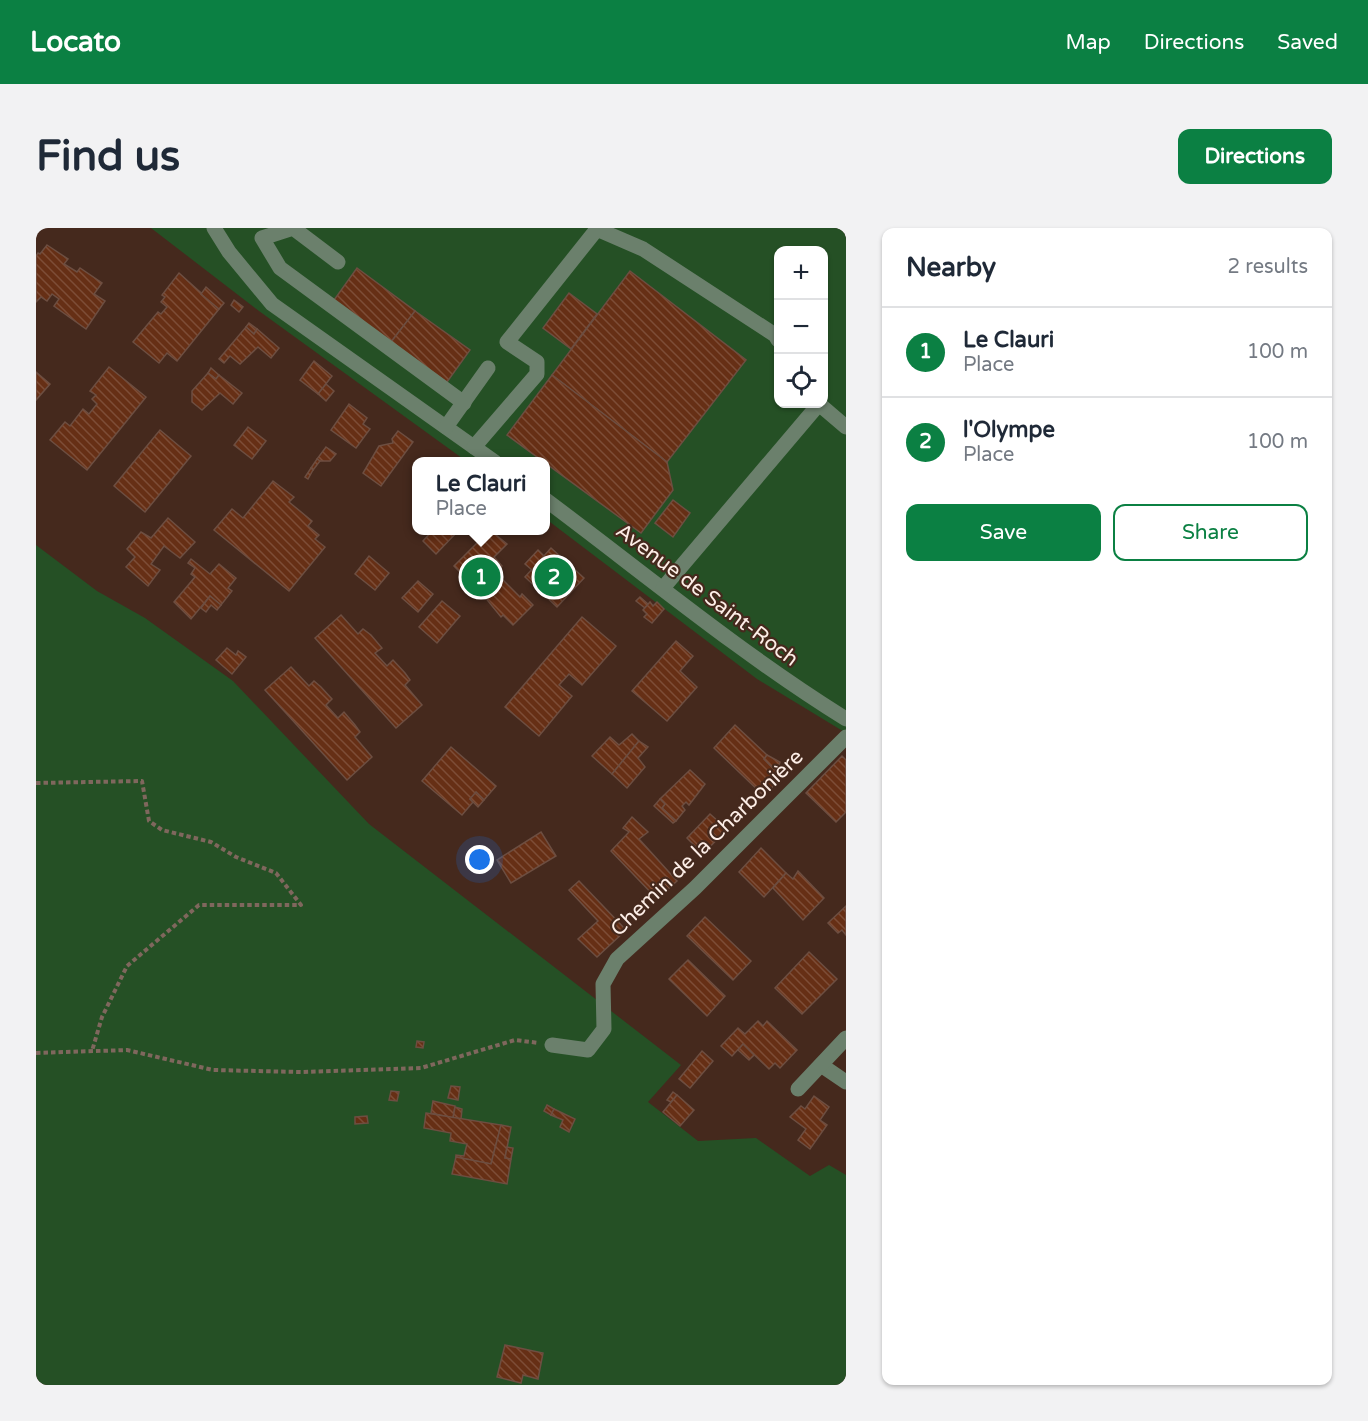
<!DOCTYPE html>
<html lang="en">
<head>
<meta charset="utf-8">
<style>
  body { margin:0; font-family:"Varela Round",sans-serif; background:#f2f2f3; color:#1f2937 }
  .controls { position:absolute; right:18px; top:18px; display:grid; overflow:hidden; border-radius:12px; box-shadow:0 2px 4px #0004 }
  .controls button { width:54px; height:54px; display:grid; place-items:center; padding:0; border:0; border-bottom:2px solid #e0e1e3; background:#fff; color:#1f2937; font:30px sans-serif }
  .you { position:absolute; left:444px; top:632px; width:21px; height:21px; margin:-15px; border:4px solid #fff; border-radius:50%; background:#1a73e8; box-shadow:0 0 0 9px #1a73e833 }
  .badge { display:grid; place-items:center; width:39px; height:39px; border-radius:50%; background:#0b8043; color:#fff; font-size:20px; font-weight:700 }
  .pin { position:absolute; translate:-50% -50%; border:3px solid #fff; box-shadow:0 2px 6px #0006 }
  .popup { position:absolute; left:376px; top:229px; width:138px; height:78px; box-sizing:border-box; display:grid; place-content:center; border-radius:12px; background:#fff; filter:drop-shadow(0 2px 4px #0005); font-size:20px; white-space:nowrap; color:#747a83 }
  .popup b { font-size:22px; color:#1f2937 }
  .popup::after { content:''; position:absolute; left:50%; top:100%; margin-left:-12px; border:12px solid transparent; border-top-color:#fff }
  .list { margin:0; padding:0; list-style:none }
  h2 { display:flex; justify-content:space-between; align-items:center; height:78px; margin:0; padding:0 24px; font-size:26px }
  h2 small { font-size:20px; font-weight:400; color:#747a83 }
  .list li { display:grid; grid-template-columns:39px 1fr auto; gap:18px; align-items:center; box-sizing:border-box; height:90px; padding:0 24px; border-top:2px solid #e0e1e3 }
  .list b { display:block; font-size:22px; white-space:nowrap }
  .list p { margin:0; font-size:20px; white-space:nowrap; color:#747a83 }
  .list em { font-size:20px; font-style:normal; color:#747a83 }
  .actions { display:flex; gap:12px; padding:18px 24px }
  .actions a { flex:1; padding:14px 0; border:2px solid #0b8043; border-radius:12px; text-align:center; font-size:21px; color:#0b8043 }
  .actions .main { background:#0b8043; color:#fff }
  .icon { flex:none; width:33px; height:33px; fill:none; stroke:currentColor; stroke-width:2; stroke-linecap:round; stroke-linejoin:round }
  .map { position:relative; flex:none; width:810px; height:1157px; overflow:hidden; border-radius:12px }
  header { display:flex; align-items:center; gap:36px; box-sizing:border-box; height:84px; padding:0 30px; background:#0b8043; color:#fff }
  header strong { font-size:28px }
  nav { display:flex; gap:33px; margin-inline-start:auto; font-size:21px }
  .intro { display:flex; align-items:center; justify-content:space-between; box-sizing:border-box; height:144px; padding:0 36px }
  h1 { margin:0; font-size:42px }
  .button { padding:15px 27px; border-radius:12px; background:#0b8043; color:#fff; font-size:21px; font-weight:700 }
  main { display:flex; gap:36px; padding:0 36px }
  aside { flex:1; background:#fff; border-radius:12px; box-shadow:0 2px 4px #0004 }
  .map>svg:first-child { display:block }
  .grass { fill:#255025; fill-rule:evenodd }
  .building { fill:url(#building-back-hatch); stroke:#6d4e41; stroke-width:1.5 }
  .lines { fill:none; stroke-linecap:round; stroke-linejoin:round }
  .path { stroke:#7f675d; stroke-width:4; stroke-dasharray:4.5 3; stroke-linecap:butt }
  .minor { stroke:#6b806c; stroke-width:15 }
  .labels { text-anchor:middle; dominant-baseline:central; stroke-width:4.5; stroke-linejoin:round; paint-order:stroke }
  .street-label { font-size:21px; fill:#fdeee7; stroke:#45291d }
</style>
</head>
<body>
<header>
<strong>Locato</strong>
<nav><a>Map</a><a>Directions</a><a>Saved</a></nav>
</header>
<div class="intro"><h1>Find us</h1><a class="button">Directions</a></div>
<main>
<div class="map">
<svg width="810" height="1157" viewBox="0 0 810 1157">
  <defs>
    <pattern id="building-back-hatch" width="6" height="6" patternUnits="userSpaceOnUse" patternTransform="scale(1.5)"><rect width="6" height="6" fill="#662f15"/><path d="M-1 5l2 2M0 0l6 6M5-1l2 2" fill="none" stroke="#7d4d37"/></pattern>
  </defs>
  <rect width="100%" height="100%" fill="#45291d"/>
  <g class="grass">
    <path d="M115,0H810V505L721,451L510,291V234L430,233L223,83ZM742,22H788V176H742Z"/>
    <polygon points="0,317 61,363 109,390 197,453 333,596 645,837 612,874 662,913 720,910 774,948 793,937 810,947 810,1157 0,1157"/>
  </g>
  <g class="building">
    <polygon points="11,17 32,31 28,36 41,44 44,40 66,55 58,66 69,73 50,101 18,78 23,71 16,66 11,73 5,69 0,74 0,28 2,25 4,26"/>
    <polygon points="321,40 379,83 355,114 298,72"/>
    <polygon points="594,43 710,132 631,234 516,147"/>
    <polygon points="143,45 183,81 141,133 131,125 123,135 97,114 122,84 125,86 131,79 125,74 129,69 126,67"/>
    <polygon points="170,59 188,75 183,81 165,66"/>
    <polygon points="533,65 561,86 535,121 507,100"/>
    <polygon points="198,72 207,79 203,84 195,77"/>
    <polygon points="379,83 434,122 411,154 355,114"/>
    <polygon points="213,95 221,101 218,106 210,99"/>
    <polygon points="210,99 218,106 221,101 243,120 235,130 222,119 204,136 194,128 188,135 183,131"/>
    <polygon points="278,133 296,148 282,166 264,152"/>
    <polygon points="73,139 110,169 51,242 14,212 29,194 34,198 47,181 53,186 61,176 56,171 60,167 54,163"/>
    <polygon points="175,140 183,147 180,151 172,145"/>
    <polygon points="0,144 14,156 0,172"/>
    <polygon points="172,145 180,151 183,147 206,165 197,176 184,165 166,182 156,174 156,163"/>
    <polygon points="516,147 631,234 637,262 605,305 471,207"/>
    <polygon points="290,156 298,163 290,173 282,166"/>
    <polygon points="313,176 331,190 327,196 334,201 320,220 295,202"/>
    <polygon points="212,199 230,213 216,231 198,217"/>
    <polygon points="124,202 155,228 109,284 78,258"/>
    <polygon points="362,203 377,214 345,258 327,245 343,218 357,215 356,211"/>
    <polygon points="290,219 300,226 294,233 284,233 281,231"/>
    <polygon points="281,231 284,233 277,242 275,240"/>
    <polygon points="275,240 277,242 272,251 269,249"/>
    <polygon points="237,253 258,269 253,274 276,293 272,298 283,307 279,311 289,319 253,363 178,302 196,281 207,290"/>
    <polygon points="637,272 654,285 637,309 619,295"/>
    <polygon points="132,290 159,314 144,330 128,318 115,336 124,342 112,358 90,339 99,329 91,321 105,304 115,310"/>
    <polygon points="397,302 423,302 400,326 387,313"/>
    <polygon points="454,302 471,316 458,329 466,338 460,345 484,369 486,366 497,377 477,397 467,387 465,389 448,368 446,370 426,350 428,348 418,338"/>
    <polygon points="515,320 548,350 521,379 489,349"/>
    <polygon points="502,322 508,328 496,342 489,336"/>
    <polygon points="333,328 353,345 339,362 319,346"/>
    <polygon points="155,331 174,346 183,336 200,350 192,360 196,363 185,377 174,368 155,391 138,374 159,349 155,346 159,340 152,335"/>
    <polygon points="382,353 397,366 382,384 366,370"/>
    <polygon points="174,368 185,377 181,382 175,377 170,384 165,380"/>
    <polygon points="604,369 612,376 609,380 600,373"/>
    <polygon points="406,373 424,388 401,415 383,399"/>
    <polygon points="614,374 617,378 621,374 628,381 616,395 608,389 611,386 607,382"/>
    <polygon points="305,387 322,406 327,401 335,407 346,420 339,425 351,438 357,432 369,445 374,452 369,457 386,477 360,500 279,410"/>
    <polygon points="546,389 580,418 546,457 533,446 523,457 536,468 503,508 469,479"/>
    <polygon points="640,413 657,428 644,443 661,459 631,493 596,463"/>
    <polygon points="191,420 200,427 202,423 210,429 196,446 180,432"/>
    <polygon points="255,439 273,458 278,453 285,459 296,471 290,477 302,490 308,484 319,497 324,504 319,509 336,529 311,552 229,462"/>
    <polygon points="699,497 731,527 728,531 743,546 741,554 728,568 678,520"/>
    <polygon points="596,506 603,513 576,546 556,528 574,509 583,517"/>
    <polygon points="603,513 612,519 602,530 609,539 591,560 576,546"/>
    <polygon points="415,519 460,558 448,572 440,564 434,571 437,574 426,587 386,553"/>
    <polygon points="731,527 744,534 741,544 728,531"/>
    <polygon points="806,528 810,532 810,584 800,594 770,565"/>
    <polygon points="654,542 669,556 653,577 650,574 646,578 649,582 640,593 626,580 629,576 624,571"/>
    <polygon points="440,564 448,572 442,579 434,571"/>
    <polygon points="624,571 629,576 626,580 640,593 637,595 618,578"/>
    <polygon points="674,586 691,601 667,626 651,610"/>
    <polygon points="596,589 612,604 603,611 641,653 621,671 575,623 593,604 587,600"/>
    <polygon points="505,604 520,628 475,655 461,632"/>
    <polygon points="725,620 750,645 728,669 703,644"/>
    <polygon points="762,643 788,670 767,692 737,660 750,645 757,651"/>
    <polygon points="543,653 590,702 561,729 542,711 562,693 533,662"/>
    <polygon points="810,678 810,707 806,702 802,705 792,695"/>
    <polygon points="669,689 715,733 697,752 651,708"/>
    <polygon points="773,724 801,751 766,786 739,760"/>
    <polygon points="652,732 689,768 671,788 633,751"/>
    <polygon points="722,793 727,798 731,793 761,822 744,840 739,835 733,841 707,816 696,828 685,818 702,800 709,806"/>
    <polygon points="381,813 388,814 387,820 380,819"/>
    <polygon points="707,816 718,827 713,832 702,822"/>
    <polygon points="666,823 677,833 654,860 643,851"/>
    <polygon points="415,858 424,859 422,872 412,870"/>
    <polygon points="355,863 363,864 361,873 353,872"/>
    <polygon points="637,864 641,867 635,874 631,872"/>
    <polygon points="641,867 658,882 644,898 627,884"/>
    <polygon points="778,868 793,879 784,892 791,897 774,921 762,912 770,901 754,889 765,878 769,881"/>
    <polygon points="397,873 419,878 417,890 395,885"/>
    <polygon points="511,877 518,881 515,887 508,883"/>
    <polygon points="419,879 426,881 425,891 417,890"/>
    <polygon points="518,881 539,891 533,904 524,899 527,892 515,887"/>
    <polygon points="390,885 465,897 455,936 420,929 420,927 428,928 431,916 414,913 415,905 388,900"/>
    <polygon points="331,888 332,895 319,896 319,889"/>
    <polygon points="465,897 475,899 469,930 475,931 471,956 416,946 420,929 455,936"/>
    <polygon points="471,919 477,920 475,931 469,930"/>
    <polygon points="469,1117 507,1125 502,1151 487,1147 485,1155 461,1149"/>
  </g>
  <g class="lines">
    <g class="path">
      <polyline points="0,555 106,553 113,593 126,602 175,614 200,629 240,645 265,677 163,677 91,738 66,789 56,823"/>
      <polyline points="0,825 91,822 177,842 265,844 385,840 479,812 503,815"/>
    </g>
    <g class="minor">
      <polyline points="178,0 193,24 236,76 459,234"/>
      <polyline points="302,34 257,0 226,10 244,40 428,175"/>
      <polyline points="783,176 810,199"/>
      <polyline points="410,199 452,140"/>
      <polyline points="438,219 501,146 501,134 471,114 561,1 607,21 739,107 742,112"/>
      <path d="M510,272C609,346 704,425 810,491"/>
      <polyline points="627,360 783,176"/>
      <polyline points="516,817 552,822 568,801 567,756 581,731 659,660 810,509"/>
      <polyline points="785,837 810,854"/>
      <polyline points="762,861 810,810"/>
    </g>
  </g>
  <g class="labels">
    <g class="street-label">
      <text transform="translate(671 367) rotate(37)">Avenue de Saint-Roch</text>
      <text transform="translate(671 615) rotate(-44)">Chemin de la Charbonière</text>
    </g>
  </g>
</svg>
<div class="controls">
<button>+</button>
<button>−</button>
<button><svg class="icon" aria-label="locate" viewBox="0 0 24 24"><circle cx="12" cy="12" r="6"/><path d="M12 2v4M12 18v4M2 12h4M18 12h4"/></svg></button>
</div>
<div class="you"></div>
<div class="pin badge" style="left:445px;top:349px">1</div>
<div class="popup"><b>Le Clauri</b>Place</div>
<div class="pin badge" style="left:518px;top:349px">2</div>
</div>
<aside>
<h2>Nearby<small>2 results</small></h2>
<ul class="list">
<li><span class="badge">1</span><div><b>Le Clauri</b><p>Place</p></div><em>100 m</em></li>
<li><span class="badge">2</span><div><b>l'Olympe</b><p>Place</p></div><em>100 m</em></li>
</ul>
<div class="actions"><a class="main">Save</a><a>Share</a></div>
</aside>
</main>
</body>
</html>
